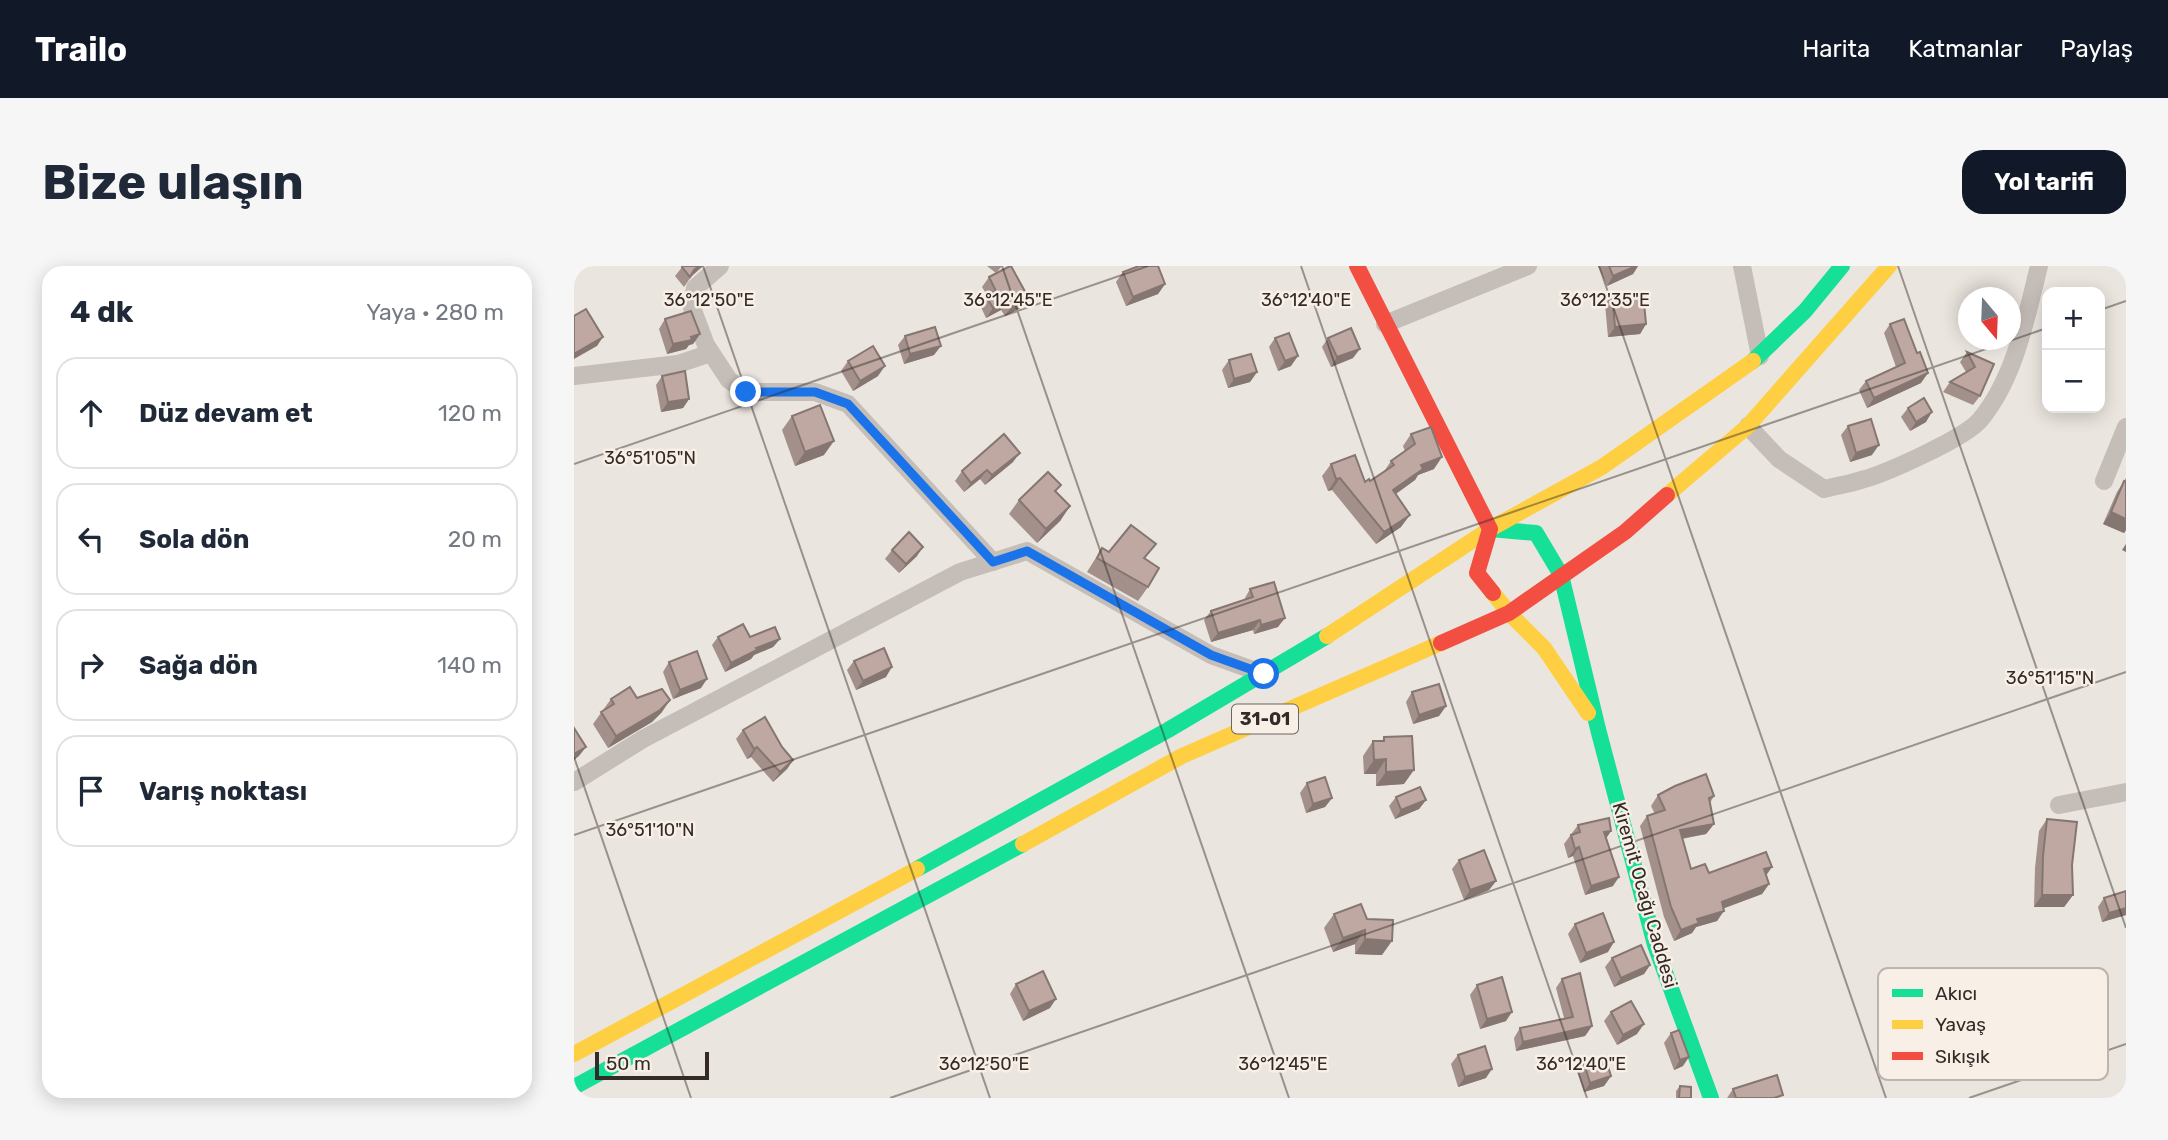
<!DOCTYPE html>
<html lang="tr">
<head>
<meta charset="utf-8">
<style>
  body { margin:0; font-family:Rubik,sans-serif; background:#f6f6f7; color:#1f2937 }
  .controls { position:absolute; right:21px; top:21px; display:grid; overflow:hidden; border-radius:14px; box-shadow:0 4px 18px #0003 }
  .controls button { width:63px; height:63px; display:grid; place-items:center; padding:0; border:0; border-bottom:2px solid #e0e1e3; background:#fff; color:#1f2937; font:35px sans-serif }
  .compass { position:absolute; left:1384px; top:21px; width:63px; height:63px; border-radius:50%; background:#fff; box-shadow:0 4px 18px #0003; rotate:161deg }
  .scale { position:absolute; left:21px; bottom:18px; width:114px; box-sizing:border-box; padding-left:7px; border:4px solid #342a27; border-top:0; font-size:19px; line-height:24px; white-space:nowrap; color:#342a27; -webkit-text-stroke:5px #f8efe6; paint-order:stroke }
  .stop { position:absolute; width:21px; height:21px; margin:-16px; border:5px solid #1a73e8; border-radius:50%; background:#fff }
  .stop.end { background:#1a73e8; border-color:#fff; box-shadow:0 2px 7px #0008 }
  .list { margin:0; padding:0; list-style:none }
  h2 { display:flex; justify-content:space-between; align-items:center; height:91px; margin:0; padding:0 28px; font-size:30px }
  h2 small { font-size:23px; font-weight:400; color:#747a83 }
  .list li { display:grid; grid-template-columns:46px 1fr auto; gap:21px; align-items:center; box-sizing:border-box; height:112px; margin:0 14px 14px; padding:0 14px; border:2px solid #e0e1e3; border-radius:21px }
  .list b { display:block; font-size:26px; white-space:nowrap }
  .list em { font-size:23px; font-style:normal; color:#747a83 }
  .icon { flex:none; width:38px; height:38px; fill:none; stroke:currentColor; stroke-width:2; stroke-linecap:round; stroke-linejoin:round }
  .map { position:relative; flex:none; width:1552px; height:832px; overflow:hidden; border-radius:21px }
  header { display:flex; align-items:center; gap:42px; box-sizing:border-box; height:98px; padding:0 35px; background:#111827; color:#fff }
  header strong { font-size:33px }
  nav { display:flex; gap:38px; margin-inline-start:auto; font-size:24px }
  .intro { display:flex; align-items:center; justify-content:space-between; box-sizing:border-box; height:168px; padding:0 42px }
  h1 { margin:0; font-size:49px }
  .button { padding:18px 32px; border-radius:21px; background:#111827; color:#fff; font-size:24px; font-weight:700 }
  main { display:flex; gap:42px; padding:0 42px }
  aside { flex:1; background:#fff; border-radius:21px; box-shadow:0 4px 18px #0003 }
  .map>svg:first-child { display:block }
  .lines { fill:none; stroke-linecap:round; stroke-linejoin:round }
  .street { stroke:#c4bdb8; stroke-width:18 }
  .fast { stroke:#16e098; stroke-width:16 }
  .slow { stroke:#ffcf43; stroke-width:16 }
  .jam { stroke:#f24e42; stroke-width:16 }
  .wall { fill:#a3908a }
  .shaded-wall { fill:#857671 }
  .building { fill:#bea8a1; stroke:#857671; stroke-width:2 }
  .route { stroke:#1a73e8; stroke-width:9 }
  .ticks { fill:none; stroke:#342a27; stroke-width:2; stroke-opacity:0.45 }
  .labels { text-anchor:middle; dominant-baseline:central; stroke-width:5; stroke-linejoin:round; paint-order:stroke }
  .shield { fill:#f8efe6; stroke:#6f6560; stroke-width:2 }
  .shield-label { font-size:18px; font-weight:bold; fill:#342a27 }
  .street-label { font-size:19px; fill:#342a27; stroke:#f8efe6 }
  .key { fill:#f8efe6; stroke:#bdb4ad; stroke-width:2 }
  .key-label { font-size:19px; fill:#342a27 }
  .ticks-label { font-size:18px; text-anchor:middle; fill:#342a27; stroke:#f8efe6; stroke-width:5; stroke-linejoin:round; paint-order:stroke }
</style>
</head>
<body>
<header>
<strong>Trailo</strong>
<nav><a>Harita</a><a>Katmanlar</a><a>Paylaş</a></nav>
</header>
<div class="intro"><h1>Bize ulaşın</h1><a class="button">Yol tarifi</a></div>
<main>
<aside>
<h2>4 dk<small>Yaya · 280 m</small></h2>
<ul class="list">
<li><svg class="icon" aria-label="ahead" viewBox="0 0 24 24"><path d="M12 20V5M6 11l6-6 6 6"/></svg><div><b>Düz devam et</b></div><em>120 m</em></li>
<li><svg class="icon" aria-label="left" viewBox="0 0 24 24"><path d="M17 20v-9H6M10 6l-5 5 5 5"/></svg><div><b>Sola dön</b></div><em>20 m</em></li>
<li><svg class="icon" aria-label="right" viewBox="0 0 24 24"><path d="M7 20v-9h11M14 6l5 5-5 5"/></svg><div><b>Sağa dön</b></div><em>140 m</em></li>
<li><svg class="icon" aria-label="arrive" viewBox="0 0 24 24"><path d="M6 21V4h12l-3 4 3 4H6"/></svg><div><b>Varış noktası</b></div></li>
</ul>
</aside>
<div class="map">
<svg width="1552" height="832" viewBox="0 0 1552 832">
  <rect width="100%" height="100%" fill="#ebe5df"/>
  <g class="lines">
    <g class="street">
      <polyline points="146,0 121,22 118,42 132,79 155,114 172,126 241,126 274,138 419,296"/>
      <polyline points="1168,0 1186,90"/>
      <polyline points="811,58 954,0"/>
      <polyline points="0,110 104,98 137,87"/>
      <path d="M1174,160L1205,193L1250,223C1262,220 1275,218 1287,214C1311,208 1391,172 1406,154C1441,112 1452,52 1465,0"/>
      <polyline points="1530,215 1552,161"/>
      <polyline points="0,516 69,473 386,306 453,285 637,389 690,408"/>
      <polyline points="1485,539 1552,526"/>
    </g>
    <g class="fast">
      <polyline points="1179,95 1231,45 1268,0"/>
      <polyline points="916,263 962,267 987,309 1024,463 1081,679 1137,832"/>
      <polyline points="343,603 594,464 753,370"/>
      <polyline points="0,821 449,578"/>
    </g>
    <g class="slow">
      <polyline points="1093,229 1174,160 1315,0"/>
      <polyline points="919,327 935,347 970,382 1014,447"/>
      <polyline points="753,370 916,263 1028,201 1179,95"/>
      <polyline points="449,578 608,490 867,377"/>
      <polyline points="0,788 343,603"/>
    </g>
    <g class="jam">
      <polyline points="783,0 916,263 903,307 919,327"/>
      <polyline points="867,377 935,347 1051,266 1093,229"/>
    </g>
  </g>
  <g class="wall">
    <polygon points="109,0 129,0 117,11 110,21 101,10"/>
    <polygon points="413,0 428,0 422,7 454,31 448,41 431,50 427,44 412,52 406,39 413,29 408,21 415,11 422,7"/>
    <polygon points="1024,0 1064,0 1059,8 1033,20"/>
    <polygon points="549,6 591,18 584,28 552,40 542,16"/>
    <polygon points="1038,29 1072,58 1066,68 1034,71 1031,38"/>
    <polygon points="91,53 126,68 119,78 115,79 112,83 93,88 85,63"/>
    <polygon points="1316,58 1347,117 1293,142 1285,124 1292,115 1322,101 1310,67"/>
    <polygon points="331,70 360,89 330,98 324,79"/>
    <polygon points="701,72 717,100 704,105 695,81"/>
    <polygon points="754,72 779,92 757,101 748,81"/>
    <polygon points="1393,86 1420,98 1406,130 1399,139 1369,126 1376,116 1392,106 1386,96"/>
    <polygon points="655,94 683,106 676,116 654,122 648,104"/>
    <polygon points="274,95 304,110 279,125 267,105"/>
    <polygon points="88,110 115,133 109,142 87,146 82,119"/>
    <polygon points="1334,142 1352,156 1336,165 1327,151"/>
    <polygon points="218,150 250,189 221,200 208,164"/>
    <polygon points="1274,160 1298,189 1276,196 1267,169"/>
    <polygon points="837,168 860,203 844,209 841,214 822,228 827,261 802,278 758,224 754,225 748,210 757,198 791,216 796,215 809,207 817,195 831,185 829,180"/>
    <polygon points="439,196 411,219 406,213 390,226 381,215 388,205"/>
    <polygon points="1552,212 1552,264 1550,267 1529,258 1543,226"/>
    <polygon points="483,226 496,240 486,255 463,277 435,248 445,234"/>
    <polygon points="528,282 535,286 571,293 574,321 564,335 513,306"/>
    <polygon points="318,284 343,290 325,307 311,293"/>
    <polygon points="676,323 704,361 680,368 679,364 637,376 630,354 637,345 670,334"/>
    <polygon points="144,371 176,371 206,373 199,381 180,389 177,393 151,406 138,379"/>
    <polygon points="280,395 312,411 282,424 273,404"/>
    <polygon points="95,396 127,422 99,433 89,406"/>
    <polygon points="838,426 872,440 865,450 839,458 832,436"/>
    <polygon points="63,432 88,446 78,456 34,482 19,458 37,433"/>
    <polygon points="169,464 208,481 219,494 213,503 199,516 177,491 173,493 162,473"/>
    <polygon points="810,471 830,518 802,520 802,508 790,508 789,490 799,475 808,475"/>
    <polygon points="733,517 758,532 751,541 732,547 726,527"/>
    <polygon points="1084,529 1140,530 1136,537 1140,558 1132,568 1108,573 1117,603 1135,607 1192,609 1195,618 1188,628 1150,642 1143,655 1122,661 1118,667 1100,675 1090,651 1066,560 1073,550 1081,548 1077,540"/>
    <polygon points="822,531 852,534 845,543 821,553 815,540"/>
    <polygon points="1473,553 1498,599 1499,629 1490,641 1460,641 1461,602 1465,565"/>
    <polygon points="1004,559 1037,565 1032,572 1039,620 1011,629 999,590 994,592 990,578"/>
    <polygon points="885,594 922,615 915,624 890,634 878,603"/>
    <polygon points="1552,625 1552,649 1528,656 1524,641 1530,632"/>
    <polygon points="787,638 808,689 781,688 781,678 759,686 750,662 760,648"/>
    <polygon points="1001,658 1034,686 1006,697 994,668"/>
    <polygon points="1038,692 1076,699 1070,708 1040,721 1031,701"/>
    <polygon points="988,713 1018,760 1011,770 942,785 940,772 946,762 990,752 982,722"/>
    <polygon points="442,718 476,742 449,755 436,728"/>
    <polygon points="903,719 932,755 906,763 896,729"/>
    <polygon points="1037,746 1063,768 1043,779 1030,755"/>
    <polygon points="1097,767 1109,800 1100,804 1090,777"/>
    <polygon points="884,789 912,812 884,821 877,798"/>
    <polygon points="1010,797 1037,810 1030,820 1010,826 1004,807"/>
    <polygon points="1106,820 1117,832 1102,832 1102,825"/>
    <polygon points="1159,823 1207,832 1153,832"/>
  </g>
  <g class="shaded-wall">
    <polygon points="125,0 129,0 116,11 120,4"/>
    <polygon points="1062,0 1064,0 1059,8 1033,20 1039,10"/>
    <polygon points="591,18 584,28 552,40 559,31"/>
    <polygon points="454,31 448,41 431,50 437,41"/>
    <polygon points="434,34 427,44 412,52 419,42"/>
    <polygon points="1072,58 1066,68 1034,71 1041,61"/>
    <polygon points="126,68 119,78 115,79 112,83 93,88 99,78"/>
    <polygon points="29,71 23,80 0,93 0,88"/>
    <polygon points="367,80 360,89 330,98 336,88"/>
    <polygon points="786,83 779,92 757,101 763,91"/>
    <polygon points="724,90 717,100 704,105 711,95"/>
    <polygon points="311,100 304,110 279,125 286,115"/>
    <polygon points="683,106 676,116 654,122 660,113"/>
    <polygon points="1354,107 1347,117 1293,142 1300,132"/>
    <polygon points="115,133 109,142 87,146 94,136"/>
    <polygon points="1358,146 1352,156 1336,165 1342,156"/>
    <polygon points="260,175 250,189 221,200 231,186"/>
    <polygon points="1305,179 1298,189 1276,196 1282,187"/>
    <polygon points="446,187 439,196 411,219 418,209"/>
    <polygon points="868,191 860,203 844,209 841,214 810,236 819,224 847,199"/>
    <polygon points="413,204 406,213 390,226 397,217"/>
    <polygon points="766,212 758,224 754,225 762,213"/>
    <polygon points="496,240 486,255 463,277 472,263"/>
    <polygon points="1537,246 1552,253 1552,264 1550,267 1529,258"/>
    <polygon points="836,249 827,261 802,278 810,266"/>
    <polygon points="1552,278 1552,286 1548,284"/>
    <polygon points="349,281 343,290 325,307 332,298"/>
    <polygon points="711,352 704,361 680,368 687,359"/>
    <polygon points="686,354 679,364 637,376 644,367"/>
    <polygon points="206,373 199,381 180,389 177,393 151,406 157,397 182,382"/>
    <polygon points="318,401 312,411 282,424 289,415"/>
    <polygon points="133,413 127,422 99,433 106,424"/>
    <polygon points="96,434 88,446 78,456 34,482 42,470"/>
    <polygon points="872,440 865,450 839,458 845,449"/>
    <polygon points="12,481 5,490 0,494 0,488"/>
    <polygon points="183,481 177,491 173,493 180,483"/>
    <polygon points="812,493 802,508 790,508 800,494"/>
    <polygon points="219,494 213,503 199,516 206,506"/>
    <polygon points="840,504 830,518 802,520 812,506"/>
    <polygon points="758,532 751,541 732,547 739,538"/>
    <polygon points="852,534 845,543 821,553 827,544"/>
    <polygon points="1140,558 1132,568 1099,574 1106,564"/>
    <polygon points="1037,565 1031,574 1030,566"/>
    <polygon points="1005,581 999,590 994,592 1001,583"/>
    <polygon points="1198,601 1191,611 1190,603"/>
    <polygon points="1045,611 1039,620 1011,629 1017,620"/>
    <polygon points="922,615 915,624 890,634 896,624"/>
    <polygon points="1195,618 1188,628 1140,646 1148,636"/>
    <polygon points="1468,629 1499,629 1490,641 1460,641"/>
    <polygon points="1552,642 1552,649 1528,656 1535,647"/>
    <polygon points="1150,645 1143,655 1122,661 1118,667 1100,675 1107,664 1123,653"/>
    <polygon points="791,664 781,678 759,686 769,672"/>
    <polygon points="791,673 818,675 808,689 781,688"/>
    <polygon points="1040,676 1034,686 1006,697 1012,687"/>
    <polygon points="1076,699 1070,708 1040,721 1047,712"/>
    <polygon points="482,733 476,742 449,755 455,745"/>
    <polygon points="938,746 932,755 906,763 913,753"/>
    <polygon points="1070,758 1063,768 1043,779 1049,769"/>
    <polygon points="1018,760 1011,770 942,785 949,776"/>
    <polygon points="1115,791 1109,800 1100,804 1106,794"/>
    <polygon points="918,803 912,812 884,821 891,811"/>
    <polygon points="1037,810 1030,820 1010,826 1016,817"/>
  </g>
  <g class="building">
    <polygon points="109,0 125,0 120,4 116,11 108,1"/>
    <polygon points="436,0 437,0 454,31 437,41 434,34 419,42 412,30 422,25 415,11"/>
    <polygon points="565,0 584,0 591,18 559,31 549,6"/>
    <polygon points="1035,0 1062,0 1039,10"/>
    <polygon points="1069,26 1072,58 1041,61 1038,29"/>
    <polygon points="12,43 29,71 0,88 0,50"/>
    <polygon points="117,45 126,68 117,71 118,74 99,78 91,53"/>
    <polygon points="1330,53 1343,87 1346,86 1354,107 1300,132 1292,115 1331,97 1316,58"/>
    <polygon points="361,61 367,80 336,88 331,70"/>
    <polygon points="777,62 786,83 763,91 754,72"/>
    <polygon points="715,67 724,90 711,95 701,72"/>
    <polygon points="299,80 311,100 286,115 274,95"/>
    <polygon points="1393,86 1420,98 1406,130 1376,116 1401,101"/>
    <polygon points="677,88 683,106 660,113 655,94"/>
    <polygon points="111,105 115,133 94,136 88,110"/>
    <polygon points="1350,132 1358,146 1342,156 1334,142"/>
    <polygon points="246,139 260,175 231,186 218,150"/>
    <polygon points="1297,153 1305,179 1282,187 1274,160"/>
    <polygon points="857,161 868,191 847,199 849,203 819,224 836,249 810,266 766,212 762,213 757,198 781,189 791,216 795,213 796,215 820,199 817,195 841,178 837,168"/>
    <polygon points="430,168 446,187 418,209 413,204 397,217 388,205"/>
    <polygon points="474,206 487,219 481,225 496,240 472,263 445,234"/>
    <polygon points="1550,215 1552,216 1552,253 1537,246"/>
    <polygon points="557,259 582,278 570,292 585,302 574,321 523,292 528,282 535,286"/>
    <polygon points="335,266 349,281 332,298 318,284"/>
    <polygon points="700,316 711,352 687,359 686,354 644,367 637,345 679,331 676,323"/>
    <polygon points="169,358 176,371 201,361 206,373 182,382 183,384 157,397 144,371"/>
    <polygon points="310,382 318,401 289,415 280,395"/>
    <polygon points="123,385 133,413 106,424 95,396"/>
    <polygon points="865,418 872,440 845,449 838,426"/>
    <polygon points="56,421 63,432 88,423 96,434 86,444 42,470 27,446 40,438 37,433"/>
    <polygon points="191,451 208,481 219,494 206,506 183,481 180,483 169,464"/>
    <polygon points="0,462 12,481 0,488"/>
    <polygon points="838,470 840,504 812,506 812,493 800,494 799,475 810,475 810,471"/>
    <polygon points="1132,508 1140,530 1135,532 1140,558 1106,564 1117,603 1131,598 1135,607 1192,586 1198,601 1190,603 1195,618 1148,636 1150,645 1123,653 1125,657 1107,664 1097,641 1073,550 1091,544 1084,529 1101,520"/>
    <polygon points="751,511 758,532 739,538 733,517"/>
    <polygon points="846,521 852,534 827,544 822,531"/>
    <polygon points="1035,552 1037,565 1030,566 1045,611 1017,620 1005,581 1001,583 997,569 1006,566 1004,559"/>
    <polygon points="1473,553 1503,556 1498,599 1499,629 1468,629 1469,590"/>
    <polygon points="910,584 922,615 896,624 885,594"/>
    <polygon points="1552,625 1552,642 1535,647 1530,632"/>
    <polygon points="787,638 793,653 819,654 818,675 791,673 791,664 769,672 760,648"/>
    <polygon points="1029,647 1040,676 1012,687 1001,658"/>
    <polygon points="1067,679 1076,699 1047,712 1038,692"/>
    <polygon points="469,705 482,733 455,745 442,718"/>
    <polygon points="1006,707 1018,760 949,776 946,762 999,751 988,713"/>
    <polygon points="928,711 938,746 913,753 903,719"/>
    <polygon points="1057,735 1070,758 1049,769 1037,746"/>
    <polygon points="1105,764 1115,791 1106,794 1097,767"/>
    <polygon points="911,780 918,803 891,811 884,789"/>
    <polygon points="1031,791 1037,810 1016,817 1010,797"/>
    <polygon points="1203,809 1209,829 1200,832 1162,832 1159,823"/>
    <polygon points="1106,820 1117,821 1117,832 1105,832"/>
  </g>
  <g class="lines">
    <polyline class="route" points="172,126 241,126 274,138 419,296 453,285 637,389 690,408"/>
  </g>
  <path class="ticks" d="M129,0L416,832M428,0L715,832M727,0L1013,832M1025,0L1312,832M1324,0L1552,662M1526,44L1552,35M0,198L574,0M0,491L117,832M0,569L1473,62M316,832L1552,406M1395,832L1552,778"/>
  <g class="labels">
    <rect class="shield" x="658" y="438.5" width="66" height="29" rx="5"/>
    <g class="shield-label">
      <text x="691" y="453">31-01</text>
    </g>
    <g class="street-label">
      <text transform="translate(1071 629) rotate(74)">Kiremit Ocağı Caddesi</text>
    </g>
  </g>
  <rect x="1304" y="702" width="230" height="112" rx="10" class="key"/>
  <rect x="1318" y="723" width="31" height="8" fill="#16e098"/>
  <rect x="1318" y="754" width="31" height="9" fill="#ffcf43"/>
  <rect x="1318" y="786" width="31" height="8" fill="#f24e42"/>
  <g class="key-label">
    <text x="1361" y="734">Akıcı</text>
    <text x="1361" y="765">Yavaş</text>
    <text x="1361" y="797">Sıkışık</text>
  </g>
  <g class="ticks-label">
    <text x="135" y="40">36°12'50"E</text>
    <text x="434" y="40">36°12'45"E</text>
    <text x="732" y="40">36°12'40"E</text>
    <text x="1031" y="40">36°12'35"E</text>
    <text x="76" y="198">36°51'05"N</text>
    <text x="1476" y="418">36°51'15"N</text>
    <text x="76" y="570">36°51'10"N</text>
    <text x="410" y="804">36°12'50"E</text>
    <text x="709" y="804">36°12'45"E</text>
    <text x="1007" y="804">36°12'40"E</text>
  </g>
</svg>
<div class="controls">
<button>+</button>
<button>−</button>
</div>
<svg class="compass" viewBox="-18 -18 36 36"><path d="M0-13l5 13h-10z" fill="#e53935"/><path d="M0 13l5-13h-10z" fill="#747a83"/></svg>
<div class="scale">50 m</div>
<div class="stop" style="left:690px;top:408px"></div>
<div class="stop end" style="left:172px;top:126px"></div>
</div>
</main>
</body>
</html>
